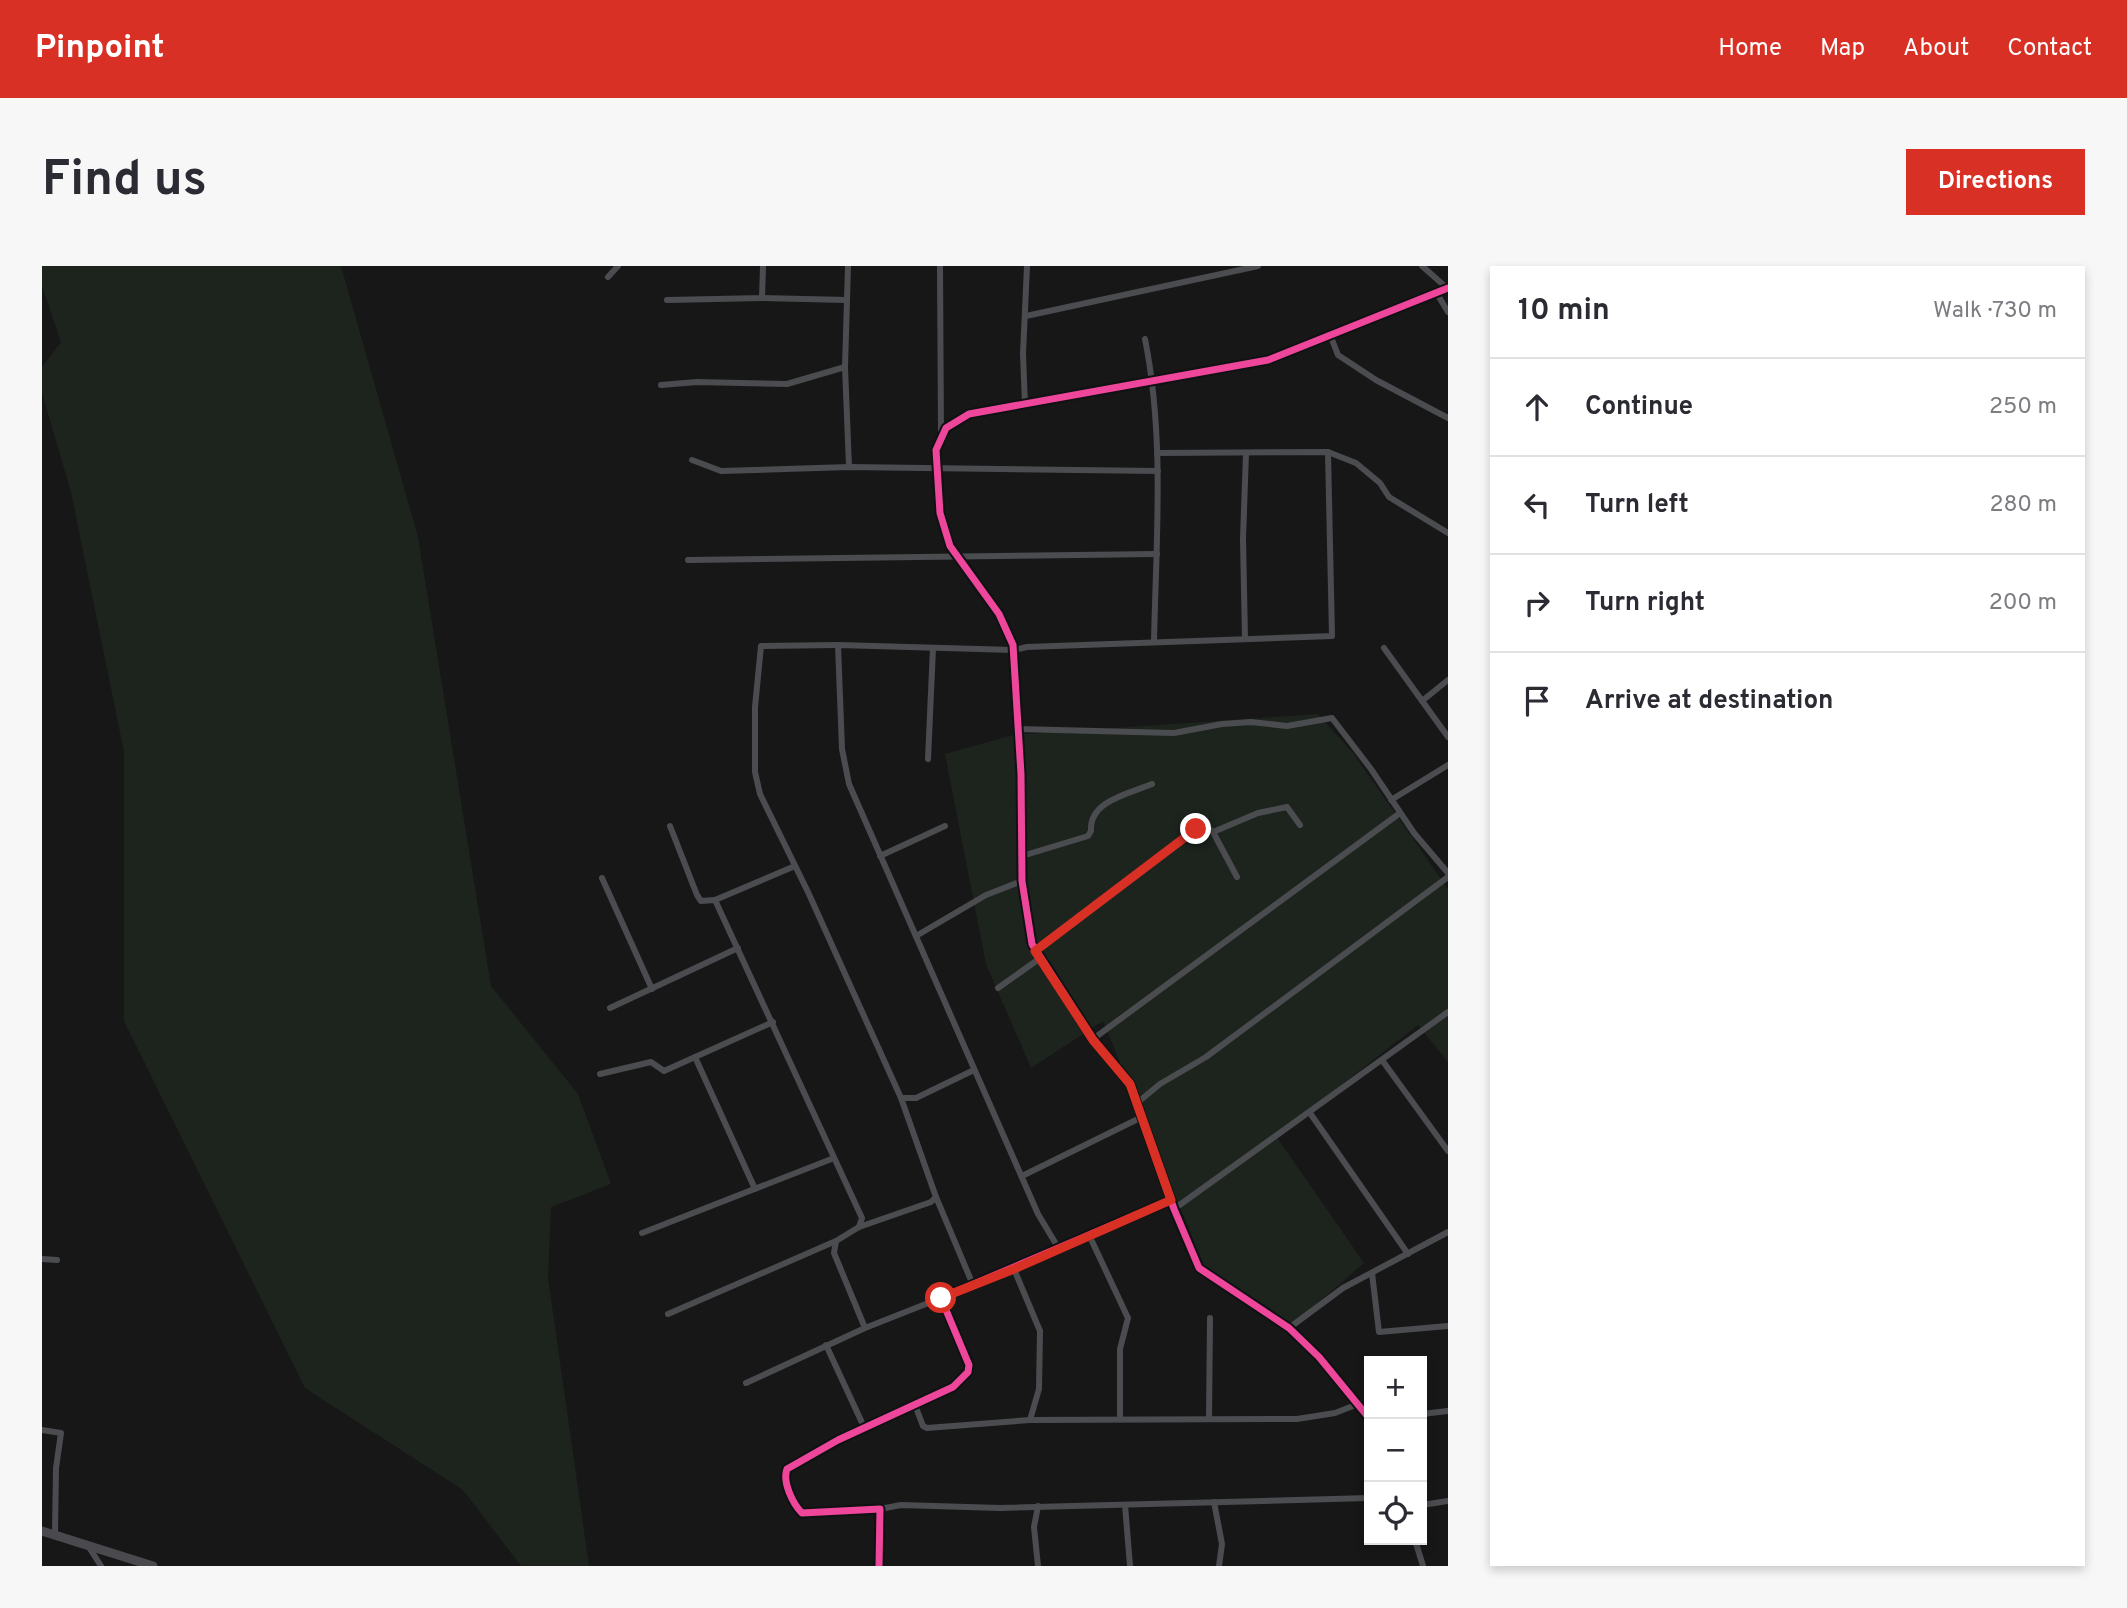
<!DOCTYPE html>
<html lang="en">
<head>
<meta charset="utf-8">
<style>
  body { margin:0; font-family:Overpass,sans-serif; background:#f7f7f7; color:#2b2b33 }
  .controls { position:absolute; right:21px; bottom:21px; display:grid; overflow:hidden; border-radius:0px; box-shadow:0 4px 10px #0003 }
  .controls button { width:63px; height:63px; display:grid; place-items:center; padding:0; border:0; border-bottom:2px solid #e1e1e2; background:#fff; color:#2b2b33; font:35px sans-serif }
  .stop { position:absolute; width:21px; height:21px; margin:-16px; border:5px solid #d93025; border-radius:50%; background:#fff }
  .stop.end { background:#d93025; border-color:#fff; box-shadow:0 2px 7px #0008 }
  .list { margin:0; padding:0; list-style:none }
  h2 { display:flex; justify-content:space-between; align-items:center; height:91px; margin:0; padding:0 28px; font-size:30px }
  h2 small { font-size:23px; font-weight:400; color:#7c7c81 }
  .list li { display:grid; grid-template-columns:46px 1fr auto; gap:21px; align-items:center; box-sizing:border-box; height:98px; padding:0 28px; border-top:2px solid #e1e1e2 }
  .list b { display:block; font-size:26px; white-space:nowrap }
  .list em { font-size:23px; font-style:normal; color:#7c7c81 }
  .icon { flex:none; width:38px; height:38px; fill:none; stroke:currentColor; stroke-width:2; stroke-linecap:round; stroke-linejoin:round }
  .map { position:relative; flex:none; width:1406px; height:1300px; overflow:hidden; border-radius:0px }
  header { display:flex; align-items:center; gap:42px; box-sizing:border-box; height:98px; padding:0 35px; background:#d93025; color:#fff }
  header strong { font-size:33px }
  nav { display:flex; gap:38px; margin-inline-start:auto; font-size:24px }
  .intro { display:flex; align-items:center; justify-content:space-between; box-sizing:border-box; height:168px; padding:0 42px }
  h1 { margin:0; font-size:49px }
  .button { padding:18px 32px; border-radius:0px; background:#d93025; color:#fff; font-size:24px; font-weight:700 }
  main { display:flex; gap:42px; padding:0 42px }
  aside { flex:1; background:#fff; border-radius:0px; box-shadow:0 4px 10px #0003 }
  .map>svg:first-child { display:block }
  .green { fill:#1d241e }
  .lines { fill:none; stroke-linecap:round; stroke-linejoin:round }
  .minor { stroke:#4b4c50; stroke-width:6 }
  .secondary { stroke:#4a4a4e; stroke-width:9 }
  .cycleway-casing { stroke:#111113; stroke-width:11 }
  .cycleway { stroke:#ed469a; stroke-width:7 }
  .route { stroke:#d93025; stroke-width:9 }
</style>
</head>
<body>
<header>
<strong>Pinpoint</strong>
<nav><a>Home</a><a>Map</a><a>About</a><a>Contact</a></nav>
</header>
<div class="intro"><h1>Find us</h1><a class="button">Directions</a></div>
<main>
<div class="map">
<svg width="1406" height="1300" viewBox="0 0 1406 1300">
  <rect width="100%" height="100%" fill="#171717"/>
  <g class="green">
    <polygon points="0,0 299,0 376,271 449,720 536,828 569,918 509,941 506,1012 547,1300 479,1300 421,1224 263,1122 82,755 82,486 29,226 0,127 0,101 19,76 0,20"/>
    <polygon points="1276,448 1311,487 1406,623 1406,796 1376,759 1234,870 1322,997 1247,1062 1162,1000 1061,755 989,802 944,698 903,488 971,469"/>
  </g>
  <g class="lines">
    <g class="minor">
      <polyline points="898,0 899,168"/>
      <polyline points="1380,0 1405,22"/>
      <polyline points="566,11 576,0"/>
      <polyline points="1394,26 1406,46"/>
      <polyline points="720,32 805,34"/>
      <polyline points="625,34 720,32 721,0"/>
      <polyline points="984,50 1216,0"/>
      <polyline points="1289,71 1296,89 1334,114 1406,152"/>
      <path d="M1103,73C1123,173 1114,275 1112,376"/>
      <polyline points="803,101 807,201"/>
      <polyline points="619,119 655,116 745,118 803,101 806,0"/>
      <polyline points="983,139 981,88 985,0"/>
      <polyline points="1286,186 1314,197 1338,217 1347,231 1406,267"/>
      <polyline points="650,194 679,205 807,201 1116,205"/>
      <polyline points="646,294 1115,288"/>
      <polyline points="1203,373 1201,273 1204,187"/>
      <polyline points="796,379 719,380 713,441 713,506 718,528 766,626 859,832 874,832 932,804"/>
      <polyline points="1342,382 1406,471"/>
      <polyline points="1380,435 1406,414"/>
      <polyline points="976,463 1132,467 1180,458 1209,456 1245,460 1290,452 1329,503 1372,567 1406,607"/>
      <polyline points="886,493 891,382"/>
      <polyline points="1349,534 1406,499"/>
      <polyline points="628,560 655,629 659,635 673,634"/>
      <polyline points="1171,566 1216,547 1245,541 1258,559"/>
      <polyline points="838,590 903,560"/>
      <path d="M980,590L1046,570L1049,565C1047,535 1086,528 1110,518"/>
      <polyline points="753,600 673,634 820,952 817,961 794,975 792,987 823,1062 899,1032"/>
      <polyline points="560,612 610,723"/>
      <polyline points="874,670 944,629 980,615"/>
      <polyline points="993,685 1154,563 1165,561 1171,566 1195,611"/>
      <polyline points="956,722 997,693"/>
      <polyline points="568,742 696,682"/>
      <polyline points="1051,773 1358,547"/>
      <polyline points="653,791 713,923"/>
      <polyline points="1340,794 1406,885"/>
      <polyline points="558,808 609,796 622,805 731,756"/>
      <polyline points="1095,837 1118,818 1164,791 1406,611"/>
      <polyline points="1268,847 1366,988"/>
      <polyline points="980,910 1100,851"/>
      <polyline points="894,931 931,1019"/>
      <polyline points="1132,943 1406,746"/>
      <polyline points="817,961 889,936 894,931 859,832"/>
      <polyline points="600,967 792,892"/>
      <polyline points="1048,971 1086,1052 1078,1083 1078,1153"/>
      <polyline points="1017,983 996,948 807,518 800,483 796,379 972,384 985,381 1290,370 1286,186 1115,187"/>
      <polyline points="0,993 15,994"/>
      <polyline points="972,1003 998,1065 997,1123 988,1154"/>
      <polyline points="1330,1007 1337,1066 1406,1060"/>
      <polyline points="626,1048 794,975"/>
      <polyline points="1247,1062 1301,1022 1406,966"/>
      <polyline points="784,1079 822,1161"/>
      <polyline points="704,1117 823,1062"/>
      <polyline points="873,1139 881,1160 885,1162 988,1154 1255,1153 1293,1147 1316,1138"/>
      <polyline points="1380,1148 1406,1145"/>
      <polyline points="1327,1152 1277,1091 1247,1062 1157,1002 1132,943 1088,818 1051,773 990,678 980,615 979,508 971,379 957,348 908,280 898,247 894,184 904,162 927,148 1226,94 1406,22"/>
      <polyline points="1167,1153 1168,1052"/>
      <polyline points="0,1164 19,1167 14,1202 13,1267"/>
      <polyline points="1172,1236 1180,1278 1177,1300"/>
      <polyline points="1083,1239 1088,1300"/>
      <polyline points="1380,1239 1406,1235"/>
      <polyline points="996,1240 992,1261 996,1300"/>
      <polyline points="838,1243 859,1239 958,1242 1327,1232"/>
      <polyline points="1373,1274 1381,1300"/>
      <polyline points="45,1278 59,1300"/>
      <path d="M837,1300L838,1243L760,1247C751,1238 740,1216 745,1203L796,1174L911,1121L926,1106L927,1099L899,1032L1129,934"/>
    </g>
    <polyline class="secondary" points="0,1265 111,1300"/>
    <defs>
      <g id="cycleway">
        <polyline points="1327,1152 1277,1091 1247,1062 1157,1002 1132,943 1088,818 1051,773 990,678 980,615 979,508 971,379 957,348 908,280 898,247 894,184 904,162 927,148 1226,94 1406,22"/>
        <path d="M837,1300L838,1243L760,1247C751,1238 740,1216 745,1203L796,1174L911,1121L926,1106L927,1099L899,1032L1129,934"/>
      </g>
    </defs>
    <use href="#cycleway" class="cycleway-casing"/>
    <use href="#cycleway" class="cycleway"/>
  </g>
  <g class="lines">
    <polyline class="route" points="899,1032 972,1003 1129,934 1088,818 1051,774 993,685 1154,563"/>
  </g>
</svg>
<div class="controls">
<button>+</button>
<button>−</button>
<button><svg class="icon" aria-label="locate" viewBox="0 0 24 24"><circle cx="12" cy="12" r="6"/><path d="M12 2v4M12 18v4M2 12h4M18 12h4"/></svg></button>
</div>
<div class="stop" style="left:899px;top:1032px"></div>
<div class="stop end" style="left:1154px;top:563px"></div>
</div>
<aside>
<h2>10 min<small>Walk · 730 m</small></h2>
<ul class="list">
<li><svg class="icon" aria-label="ahead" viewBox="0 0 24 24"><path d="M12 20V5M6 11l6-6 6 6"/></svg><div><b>Continue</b></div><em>250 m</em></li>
<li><svg class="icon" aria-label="left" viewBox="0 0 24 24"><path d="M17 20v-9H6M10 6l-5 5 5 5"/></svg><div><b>Turn left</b></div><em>280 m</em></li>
<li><svg class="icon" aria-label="right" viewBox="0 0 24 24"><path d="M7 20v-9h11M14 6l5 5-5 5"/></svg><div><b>Turn right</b></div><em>200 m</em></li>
<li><svg class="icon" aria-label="arrive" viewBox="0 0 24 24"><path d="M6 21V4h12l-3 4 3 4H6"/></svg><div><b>Arrive at destination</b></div></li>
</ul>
</aside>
</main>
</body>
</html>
